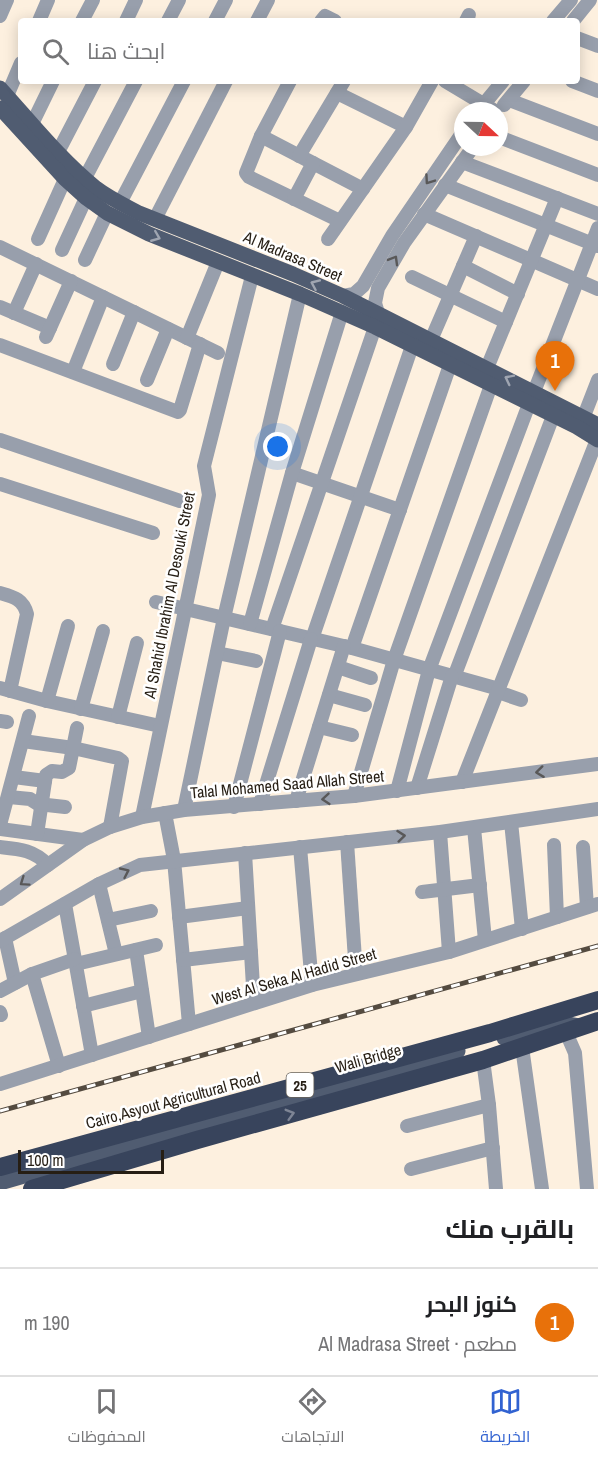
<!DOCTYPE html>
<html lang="ar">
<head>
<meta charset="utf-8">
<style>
  body { margin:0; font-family:"Archivo Narrow",Cairo,sans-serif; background:#f6f6f6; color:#202124; direction:rtl }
  .compass { position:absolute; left:454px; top:102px; width:54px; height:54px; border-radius:50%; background:#fff; box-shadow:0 3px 15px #0003; rotate:112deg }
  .scale { position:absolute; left:18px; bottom:15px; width:146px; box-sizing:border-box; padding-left:6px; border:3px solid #261e14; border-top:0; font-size:16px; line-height:21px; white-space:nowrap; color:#261e14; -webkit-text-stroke:4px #fff; paint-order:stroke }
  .you { position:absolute; left:278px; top:447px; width:21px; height:21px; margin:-15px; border:4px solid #fff; border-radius:50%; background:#1a73e8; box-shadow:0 0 0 9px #1a73e833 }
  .badge { display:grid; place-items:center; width:39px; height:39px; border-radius:50%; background:#3162d1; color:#fff; font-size:20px; font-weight:700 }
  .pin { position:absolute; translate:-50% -50px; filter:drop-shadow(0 2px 3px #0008) }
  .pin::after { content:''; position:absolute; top:32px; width:21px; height:18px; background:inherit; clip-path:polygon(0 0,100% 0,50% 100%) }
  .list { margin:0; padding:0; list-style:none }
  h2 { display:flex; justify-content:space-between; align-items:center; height:78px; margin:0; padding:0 24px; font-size:26px }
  h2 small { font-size:20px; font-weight:400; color:#757577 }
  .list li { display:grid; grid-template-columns:39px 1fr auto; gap:18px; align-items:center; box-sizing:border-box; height:108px; padding:0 24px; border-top:2px solid #e0e0e0 }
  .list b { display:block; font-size:22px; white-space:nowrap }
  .list p { margin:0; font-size:20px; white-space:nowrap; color:#757577 }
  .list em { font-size:20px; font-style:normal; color:#757577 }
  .icon { flex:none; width:33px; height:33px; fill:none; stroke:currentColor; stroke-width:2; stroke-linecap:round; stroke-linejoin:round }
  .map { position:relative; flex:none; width:598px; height:1189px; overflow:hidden; direction:ltr }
  .search { position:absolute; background:#fff; box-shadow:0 3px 15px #0003; left:18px; right:18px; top:18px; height:66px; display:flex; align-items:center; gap:15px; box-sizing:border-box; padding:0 21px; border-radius:6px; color:#757577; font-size:22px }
  .sheet { height:186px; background:#fff }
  nav { display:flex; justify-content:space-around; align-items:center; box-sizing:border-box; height:84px; border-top:2px solid #e0e0e0; background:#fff; font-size:16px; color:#757577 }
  nav a { display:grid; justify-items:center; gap:3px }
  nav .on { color:#3162d1 }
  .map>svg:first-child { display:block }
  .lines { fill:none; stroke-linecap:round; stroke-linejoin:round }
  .minor { stroke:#989fac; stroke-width:14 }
  .major { stroke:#505c71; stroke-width:15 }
  .highway { stroke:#38445c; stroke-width:18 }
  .rail-casing { stroke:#544b40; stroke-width:5 }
  .rail { stroke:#fff; stroke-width:3; stroke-dasharray:9; stroke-linecap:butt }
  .oneway { stroke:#595858 }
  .oneway2 { stroke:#9fa5b1 }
  .oneway3 { stroke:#7e8595 }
  .labels { text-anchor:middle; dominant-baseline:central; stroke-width:5; stroke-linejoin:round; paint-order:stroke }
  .shield { fill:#fff; stroke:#67625a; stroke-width:1.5 }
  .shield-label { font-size:15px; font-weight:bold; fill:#261e14 }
  .street-label { font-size:16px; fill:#261e14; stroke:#fff }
</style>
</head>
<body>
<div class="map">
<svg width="598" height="1189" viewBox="0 0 598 1189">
  <rect width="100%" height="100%" fill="#fdf0df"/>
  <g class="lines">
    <g class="minor">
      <polyline points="0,16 7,0"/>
      <polyline points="39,21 48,0"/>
      <polyline points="82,21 93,0"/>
      <polyline points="126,21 136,0"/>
      <polyline points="168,21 179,0"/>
      <polyline points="215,21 226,0"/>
      <polyline points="257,21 268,0"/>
      <polyline points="321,21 325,16 335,21"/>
      <polyline points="466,21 469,15"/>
      <polyline points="553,21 571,0"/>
      <polyline points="573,21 590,0"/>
      <polyline points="577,38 598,46"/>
      <polyline points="290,81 261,136 246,173 249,177 340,221"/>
      <polyline points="445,81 495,111"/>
      <polyline points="572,81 598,91"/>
      <polyline points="337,93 406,127"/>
      <polyline points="7,96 21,63"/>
      <polyline points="509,100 598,134"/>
      <polyline points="504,105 524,81"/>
      <polyline points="479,110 503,81"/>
      <polyline points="32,124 53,81"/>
      <polyline points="261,136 363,189"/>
      <polyline points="499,137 598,175"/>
      <polyline points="58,152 95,81"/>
      <polyline points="299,156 344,81"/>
      <polyline points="462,162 598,214"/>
      <polyline points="85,178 136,81"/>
      <polyline points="445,185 598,246"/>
      <polyline points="294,199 313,163"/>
      <polyline points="120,203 184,81"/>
      <polyline points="424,214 598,289"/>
      <polyline points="155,219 226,81"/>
      <polyline points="38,239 65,179"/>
      <polyline points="328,239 406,127 432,81"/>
      <polyline points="0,247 218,353"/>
      <polyline points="62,250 86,198"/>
      <polyline points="85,260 107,213"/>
      <polyline points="463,266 518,294"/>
      <polyline points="412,277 506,322"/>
      <polyline points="343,296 354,294 363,286 392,236 463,132"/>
      <polyline points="0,307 50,328"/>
      <polyline points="14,313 36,264"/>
      <polyline points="378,313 375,303 378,288 404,243 473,147"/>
      <polyline points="46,337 71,281"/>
      <polyline points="187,338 218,262"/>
      <polyline points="431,340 476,236"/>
      <polyline points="0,345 178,412 180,410 200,344"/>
      <polyline points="113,364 134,312"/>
      <polyline points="487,368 557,198"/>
      <polyline points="73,372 103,297"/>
      <polyline points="147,380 168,329"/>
      <polyline points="534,392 598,228"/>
      <polyline points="584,416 598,380"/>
      <polyline points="0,440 180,501"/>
      <polyline points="292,473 400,510"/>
      <polyline points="0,484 153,533"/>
      <path d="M0,593C14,597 23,599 27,614L10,691"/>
      <polyline points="156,602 352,648 499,689"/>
      <polyline points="250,624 292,473 342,312"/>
      <polyline points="272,629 375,327"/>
      <polyline points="312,639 412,346"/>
      <polyline points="352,648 450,365"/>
      <polyline points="217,653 256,661"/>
      <polyline points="338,667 371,678"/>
      <polyline points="454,677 553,416"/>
      <polyline points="0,688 47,701 160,726"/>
      <polyline points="498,692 521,700"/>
      <polyline points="329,695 365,705"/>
      <polyline points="47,701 68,626"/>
      <polyline points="81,709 103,631"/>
      <polyline points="118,717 137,643"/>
      <polyline points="0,721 7,722"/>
      <polyline points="319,727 352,735"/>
      <polyline points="23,741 73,748 118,758 122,761 110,827"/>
      <polyline points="14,777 45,781"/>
      <polyline points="462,782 598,437"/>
      <polyline points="417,788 452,676"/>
      <polyline points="397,791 429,670 529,404"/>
      <polyline points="354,796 394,660 491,385"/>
      <polyline points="9,797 30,799 38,804 65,807"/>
      <polyline points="296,801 344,646"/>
      <polyline points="260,804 311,639"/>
      <polyline points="234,807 280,631"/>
      <polyline points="184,810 224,618 300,294"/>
      <polyline points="165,813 174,860 189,1024"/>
      <polyline points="142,817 209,495 204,466 252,276"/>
      <polyline points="511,822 522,929"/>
      <polyline points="0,825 29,716"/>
      <polyline points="474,828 485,940"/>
      <polyline points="0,829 83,840"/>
      <polyline points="440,832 449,952"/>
      <polyline points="37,834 46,775 52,771 62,772 69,768 77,728"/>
      <polyline points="347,842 356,974"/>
      <polyline points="554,845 557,917"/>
      <path d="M0,847C20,849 34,850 48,865"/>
      <polyline points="300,847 312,985"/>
      <polyline points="583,847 587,907"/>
      <polyline points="245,853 254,1003"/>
      <polyline points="99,884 116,954"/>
      <polyline points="422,892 480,885"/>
      <polyline points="0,899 83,840 110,827 142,817 184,810 354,796 598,764"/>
      <polyline points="65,904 92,1055"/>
      <polyline points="179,917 248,908"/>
      <polyline points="108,920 151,911"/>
      <polyline points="5,938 15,983"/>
      <polyline points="0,941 99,884 140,865 440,832 598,809"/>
      <polyline points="136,950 149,1037"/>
      <polyline points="183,960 251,952"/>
      <polyline points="76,964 156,945"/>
      <polyline points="32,974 59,1066"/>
      <polyline points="0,991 32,974 75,959"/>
      <polyline points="83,1006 142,991"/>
      <polyline points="0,1012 1,1015"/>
      <polyline points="562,1023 575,1053 587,1189"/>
      <polyline points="522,1047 542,1189"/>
      <polyline points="483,1060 489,1105 496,1189"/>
      <polyline points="0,1084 312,985 449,952 598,904"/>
      <polyline points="407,1126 489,1105"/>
      <polyline points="411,1169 493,1148"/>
    </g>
    <g class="major">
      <path d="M0,88C31,122 60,159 96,188C109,198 124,205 139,213L293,274L343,296L598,425"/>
      <polyline points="0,108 65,179 86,198 107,213 149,234 300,294 375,327 577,427 598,440"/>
      <polyline points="504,1038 562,1023 579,1026"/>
      <polyline points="0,1183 458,1051"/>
    </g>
    <g class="highway">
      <polyline points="0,1167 490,1033 598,1000"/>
      <polyline points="32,1189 197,1140 483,1060 598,1021"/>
    </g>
    <defs>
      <polyline id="rail" points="0,1111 598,946"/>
    </defs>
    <use href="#rail" class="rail-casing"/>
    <use href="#rail" class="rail"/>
  </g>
  <defs><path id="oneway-chevron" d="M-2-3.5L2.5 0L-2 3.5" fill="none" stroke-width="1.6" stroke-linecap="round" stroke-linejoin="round" transform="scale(1.5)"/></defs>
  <g class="oneway">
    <use href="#oneway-chevron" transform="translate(429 180) rotate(125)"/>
    <use href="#oneway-chevron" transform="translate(394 260) rotate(-60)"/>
    <use href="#oneway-chevron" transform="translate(540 772) rotate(173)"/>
    <use href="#oneway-chevron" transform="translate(326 799) rotate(175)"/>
    <use href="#oneway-chevron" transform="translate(401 836) rotate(-6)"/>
    <use href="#oneway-chevron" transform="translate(125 872) rotate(-25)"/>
    <use href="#oneway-chevron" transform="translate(24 882) rotate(145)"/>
  </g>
  <g class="oneway2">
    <use href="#oneway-chevron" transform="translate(156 237) rotate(22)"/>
    <use href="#oneway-chevron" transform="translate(315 284) rotate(-156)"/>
    <use href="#oneway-chevron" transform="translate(509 379) rotate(-153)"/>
  </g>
  <use class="oneway3" href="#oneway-chevron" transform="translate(290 1114) rotate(-16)"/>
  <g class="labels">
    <rect class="shield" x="286.5" y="1073" width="27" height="24" rx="4.5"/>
    <g class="shield-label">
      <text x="300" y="1085">25</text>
    </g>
    <g class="street-label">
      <text transform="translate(293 256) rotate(23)">Al Madrasa Street</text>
      <text transform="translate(169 595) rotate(-79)">Al Shahid Ibrahim Al Desouki Street</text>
      <text transform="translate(287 784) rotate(-5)">Talal Mohamed Saad Allah Street</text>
      <text transform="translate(294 976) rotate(-16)">West Al Seka Al Hadid Street</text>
      <text transform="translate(368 1058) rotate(-16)">Wali Bridge</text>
      <text transform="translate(173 1100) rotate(-15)">Cairo,Asyout Agricultural Road</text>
    </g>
  </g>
</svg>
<svg class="compass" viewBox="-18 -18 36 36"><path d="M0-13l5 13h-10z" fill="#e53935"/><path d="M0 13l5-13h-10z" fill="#757577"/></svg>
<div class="scale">100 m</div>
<div class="you"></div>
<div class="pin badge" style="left:555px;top:391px;background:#e8710a">1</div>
<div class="search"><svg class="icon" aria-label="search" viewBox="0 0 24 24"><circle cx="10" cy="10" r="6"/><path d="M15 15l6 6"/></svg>ابحث هنا</div>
</div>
<section class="sheet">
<h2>بالقرب منك<small></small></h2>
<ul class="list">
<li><span class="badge" style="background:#e8710a">1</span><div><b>كنوز البحر</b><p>مطعم · Al Madrasa Street</p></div><em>190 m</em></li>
</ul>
</section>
<nav>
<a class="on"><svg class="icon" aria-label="map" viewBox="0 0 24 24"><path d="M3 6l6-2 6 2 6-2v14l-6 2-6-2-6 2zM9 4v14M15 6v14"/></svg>الخريطة</a>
<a><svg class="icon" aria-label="directions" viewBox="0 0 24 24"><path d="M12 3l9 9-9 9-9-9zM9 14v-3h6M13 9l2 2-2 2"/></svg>الاتجاهات</a>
<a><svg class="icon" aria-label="saved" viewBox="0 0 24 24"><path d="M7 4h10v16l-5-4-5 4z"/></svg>المحفوظات</a>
</nav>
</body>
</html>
